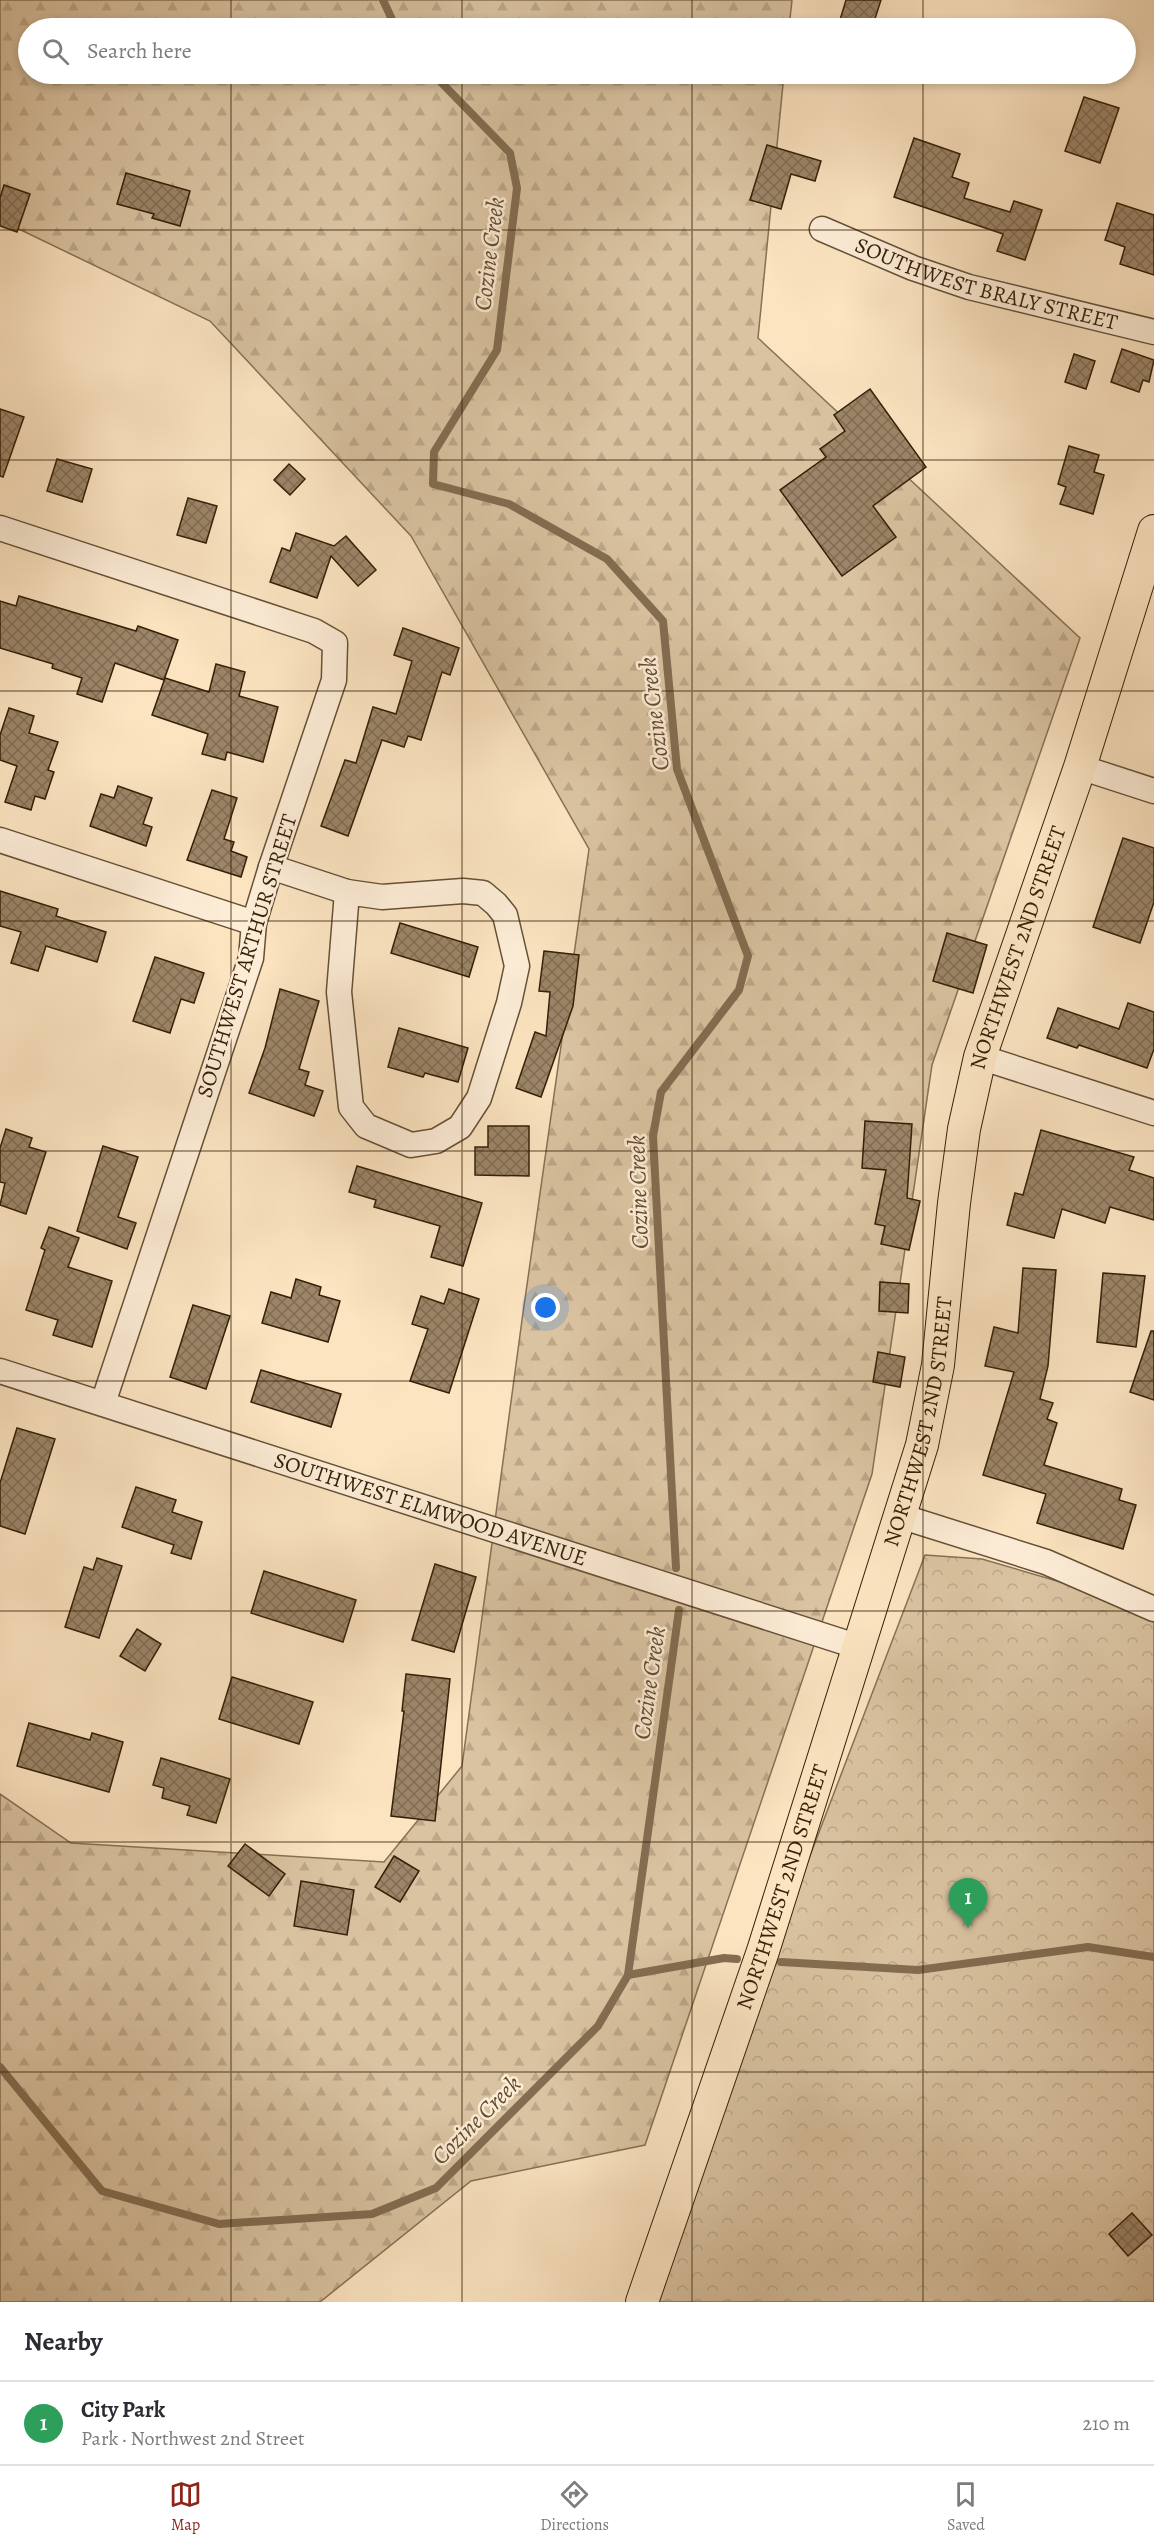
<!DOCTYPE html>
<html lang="en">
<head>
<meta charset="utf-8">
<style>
  body { margin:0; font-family:Alegreya,serif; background:#f2f2f3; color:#2b2b33 }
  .you { position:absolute; left:546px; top:1308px; width:21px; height:21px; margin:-15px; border:4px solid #fff; border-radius:50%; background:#1a73e8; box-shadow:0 0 0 9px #1a73e833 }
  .badge { display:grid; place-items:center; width:39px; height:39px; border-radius:50%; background:#8f2418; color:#fff; font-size:20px; font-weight:700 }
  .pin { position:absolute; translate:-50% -50px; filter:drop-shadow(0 2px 3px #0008) }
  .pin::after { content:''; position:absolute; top:32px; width:21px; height:18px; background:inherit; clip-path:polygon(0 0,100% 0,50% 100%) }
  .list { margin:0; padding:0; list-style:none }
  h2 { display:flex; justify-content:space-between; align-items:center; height:78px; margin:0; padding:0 24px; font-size:26px }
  h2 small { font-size:20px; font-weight:400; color:#7c7c81 }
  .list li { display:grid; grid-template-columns:39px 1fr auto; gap:18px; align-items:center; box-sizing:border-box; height:84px; padding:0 24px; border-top:2px solid #e1e1e2 }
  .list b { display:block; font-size:22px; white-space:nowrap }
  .list p { margin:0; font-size:20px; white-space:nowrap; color:#7c7c81 }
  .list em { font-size:20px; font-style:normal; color:#7c7c81 }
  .icon { flex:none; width:33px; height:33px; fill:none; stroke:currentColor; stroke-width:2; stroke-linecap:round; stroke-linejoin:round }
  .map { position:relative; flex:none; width:1154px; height:2302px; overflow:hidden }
  .search { position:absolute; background:#fff; box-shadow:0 3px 9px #0003; left:18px; right:18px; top:18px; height:66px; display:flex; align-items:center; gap:15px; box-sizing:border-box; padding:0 21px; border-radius:33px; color:#7c7c81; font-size:22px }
  .sheet { height:162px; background:#fff }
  nav { display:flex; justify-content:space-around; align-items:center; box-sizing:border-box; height:84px; border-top:2px solid #e1e1e2; background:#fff; font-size:16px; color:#7c7c81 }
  nav a { display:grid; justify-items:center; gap:3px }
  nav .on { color:#8f2418 }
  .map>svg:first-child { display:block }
  .forest { fill:url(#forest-firs); stroke:#877154; stroke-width:1.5 }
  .park { fill:url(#park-crowns); stroke:#877154; stroke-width:1.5 }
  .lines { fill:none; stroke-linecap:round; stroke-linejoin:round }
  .stream { stroke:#836d51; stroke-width:8 }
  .building { fill:url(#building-cross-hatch); stroke:#341f07; stroke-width:1.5 }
  .minor-casing { stroke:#665036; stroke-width:27 }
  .major-casing { stroke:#341f07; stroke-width:34 }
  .minor { stroke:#fdedd7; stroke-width:24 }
  .major { stroke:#fce4c1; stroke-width:32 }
  .grid { fill:none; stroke:#341f07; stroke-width:1.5; stroke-opacity:0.55 }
  .labels { text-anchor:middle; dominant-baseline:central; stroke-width:5; stroke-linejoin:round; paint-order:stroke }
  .street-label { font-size:22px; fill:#341f07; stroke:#fdedd7 }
  .water-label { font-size:24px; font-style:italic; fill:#624c32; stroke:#fdedd7 }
</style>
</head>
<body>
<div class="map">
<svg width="1154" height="2302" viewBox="0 0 1154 2302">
  <defs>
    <pattern id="forest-firs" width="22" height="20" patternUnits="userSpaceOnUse" patternTransform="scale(1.5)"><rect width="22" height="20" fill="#dac3a1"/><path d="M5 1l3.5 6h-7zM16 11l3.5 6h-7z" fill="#bca789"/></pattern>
    <pattern id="park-crowns" width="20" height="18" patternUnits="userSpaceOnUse" patternTransform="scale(1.5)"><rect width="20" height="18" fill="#dac3a1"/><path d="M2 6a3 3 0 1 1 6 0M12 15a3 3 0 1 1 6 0" fill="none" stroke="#bca789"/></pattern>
    <pattern id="building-cross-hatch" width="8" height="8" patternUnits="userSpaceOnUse" patternTransform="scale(1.5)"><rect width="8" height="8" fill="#9c8568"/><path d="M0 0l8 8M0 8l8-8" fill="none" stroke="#806c54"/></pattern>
  </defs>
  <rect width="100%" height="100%" fill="#fce4c1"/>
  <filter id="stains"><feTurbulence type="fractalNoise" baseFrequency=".00333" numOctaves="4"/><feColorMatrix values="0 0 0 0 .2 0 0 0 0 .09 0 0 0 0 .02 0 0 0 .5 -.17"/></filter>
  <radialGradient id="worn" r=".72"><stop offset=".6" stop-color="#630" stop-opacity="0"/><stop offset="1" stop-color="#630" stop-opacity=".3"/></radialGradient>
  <polygon class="forest" points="0,0 792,0 789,28 28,28 28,74 784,74 758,338 1080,638 932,1065 872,1474 645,2145 471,2181 320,2302 0,2302 0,1794 71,1843 384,1862 462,1766 522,1320 589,849 411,536 210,321 0,220"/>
  <polygon class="park" points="925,1555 982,1559 1074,1586 1154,1622 1154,2302 643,2302 665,2235"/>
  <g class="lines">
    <g class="stream">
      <polyline points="383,0 396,28"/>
      <polyline points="433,74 510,153 517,188 497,350 434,452 433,484 509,504 607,559 663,621 677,769 748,956 739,990 661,1092 653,1136 676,1568"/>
      <polyline points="781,1962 918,1970 1088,1947 1154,1957"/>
      <polyline points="628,1975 724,1958 737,1959"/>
      <polyline points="0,2067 102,2191 219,2224 372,2214 436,2188 598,2026 628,1975 679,1610"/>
    </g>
  </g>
  <g class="building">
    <polygon points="846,0 881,0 872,28 846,28 848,22 840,20"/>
    <polygon points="1084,97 1119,108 1100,163 1065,151"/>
    <polygon points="914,138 960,154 952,177 969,183 964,198 1010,212 1014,201 1042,210 1025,260 997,251 1003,234 894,197"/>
    <polygon points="767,145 821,161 815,181 791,174 781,209 750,200"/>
    <polygon points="126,173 190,191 180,226 152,218 154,214 117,204"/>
    <polygon points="4,185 30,194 17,232 0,226 0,198"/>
    <polygon points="1117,203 1154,215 1154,275 1120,264 1125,247 1105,240"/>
    <polygon points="1122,349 1154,360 1149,382 1143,380 1139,392 1111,382"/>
    <polygon points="1074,354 1095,361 1086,389 1065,382"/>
    <polygon points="870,389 926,467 873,506 896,537 842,576 780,490 826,457 820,449 845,431 834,415"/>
    <polygon points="0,409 24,417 3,477 0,476"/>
    <polygon points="1069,446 1099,455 1094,472 1104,475 1093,514 1060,504 1066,487 1058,484"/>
    <polygon points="57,459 92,469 82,502 47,491"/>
    <polygon points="289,464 305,479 290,495 274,480"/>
    <polygon points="188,498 217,506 206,543 177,535"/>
    <polygon points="296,533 334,546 346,536 376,570 358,586 331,556 317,598 270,582 282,548 290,551"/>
    <polygon points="19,596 136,631 138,626 178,640 164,680 115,663 102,702 77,694 82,678 52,668 53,664 0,648 0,601 16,606"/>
    <polygon points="403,628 459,648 450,675 442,672 421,740 408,736 404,747 382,740 348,836 321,826 345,760 356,763 373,707 396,714 412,661 394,655"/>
    <polygon points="216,664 245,672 239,696 278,707 263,762 227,752 225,760 202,754 208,734 152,715 165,678 209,692"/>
    <polygon points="9,708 34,716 29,733 58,742 48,770 54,772 45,799 35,796 31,810 5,802 17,766 0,760 0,735"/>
    <polygon points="118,786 152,798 143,824 152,827 146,846 90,826 101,794 114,798"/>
    <polygon points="212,790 237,798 224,839 234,842 231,851 247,857 241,877 187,860"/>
    <polygon points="1123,838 1154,848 1154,902 1140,943 1093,927"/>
    <polygon points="0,891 58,909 56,916 106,932 97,962 46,946 38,971 11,963 21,932 0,926"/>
    <polygon points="400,923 478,947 469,977 391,953"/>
    <polygon points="947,933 987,945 973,993 933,981"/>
    <polygon points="544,951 579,955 573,1006 541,1097 516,1088 535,1032 546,1036 550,992 539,991"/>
    <polygon points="155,957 204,973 194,1003 181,999 170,1033 133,1021"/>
    <polygon points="280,989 319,1001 299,1069 309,1072 305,1085 323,1091 314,1116 249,1093 265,1048"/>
    <polygon points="1128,1003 1154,1012 1154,1049 1147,1068 1079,1045 1077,1048 1047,1038 1058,1008 1119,1029"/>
    <polygon points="399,1028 468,1048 458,1082 425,1073 423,1077 388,1067"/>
    <polygon points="865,1121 912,1124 907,1198 920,1201 909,1250 881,1244 885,1226 875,1224 886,1170 862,1168"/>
    <polygon points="488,1126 529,1126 529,1176 475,1175 475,1147 488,1147"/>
    <polygon points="6,1129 32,1138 29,1147 46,1152 26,1214 0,1205 5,1183 0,1182 0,1148"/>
    <polygon points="1041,1130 1134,1157 1129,1170 1154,1178 1154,1220 1110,1207 1105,1223 1062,1209 1054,1238 1007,1225 1015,1193 1023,1195"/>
    <polygon points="103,1146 138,1157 118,1217 136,1223 127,1249 77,1231"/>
    <polygon points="357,1166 482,1203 463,1266 431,1257 440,1226 374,1207 376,1200 349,1192"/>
    <polygon points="49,1227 79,1238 68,1267 112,1281 92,1347 53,1335 58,1320 26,1310 45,1250 41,1248"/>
    <polygon points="1023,1268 1056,1270 1048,1366 1040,1399 1053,1403 1047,1419 1057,1423 1044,1465 1122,1489 1119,1500 1136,1505 1123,1549 1037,1523 1046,1494 983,1475 1014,1372 985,1366 994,1327 1018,1333"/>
    <polygon points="1103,1273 1145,1276 1136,1347 1097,1342"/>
    <polygon points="296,1279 321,1287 319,1295 340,1301 328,1342 262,1323 271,1292 291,1298"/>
    <polygon points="880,1282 909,1284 908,1313 879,1311"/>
    <polygon points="449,1289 479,1299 449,1393 410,1381 428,1329 412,1324 421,1296 444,1304"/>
    <polygon points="193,1305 230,1316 206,1389 170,1377"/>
    <polygon points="1151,1331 1154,1331 1154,1400 1130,1392"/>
    <polygon points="878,1352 905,1357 900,1387 873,1382"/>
    <polygon points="261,1370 341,1394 331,1427 251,1402"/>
    <polygon points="17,1428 55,1439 25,1534 0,1526 0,1483"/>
    <polygon points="136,1487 176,1500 172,1512 202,1522 191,1559 171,1553 174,1545 122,1527"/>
    <polygon points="97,1558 122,1566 99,1638 65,1627 84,1567 93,1570"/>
    <polygon points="435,1564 476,1577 454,1652 412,1640"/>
    <polygon points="264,1571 356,1600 343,1642 251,1613"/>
    <polygon points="137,1629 161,1644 145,1671 120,1656"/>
    <polygon points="406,1674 450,1679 435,1821 391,1816 404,1711 402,1711"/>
    <polygon points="232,1677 313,1702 299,1744 219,1719"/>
    <polygon points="29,1723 90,1740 92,1733 123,1742 109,1792 17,1766"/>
    <polygon points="161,1758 230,1779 216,1823 187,1815 190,1806 162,1798 164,1788 153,1785"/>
    <polygon points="245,1844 285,1874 269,1896 228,1866"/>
    <polygon points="394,1856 419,1871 400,1902 375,1887"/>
    <polygon points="301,1881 354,1890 347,1935 294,1926"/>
    <polygon points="1132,2213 1152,2235 1128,2256 1109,2234"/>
  </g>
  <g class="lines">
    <defs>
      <g id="minor">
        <path id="s1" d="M822,229L913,268L969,287L1154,332"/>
        <polyline points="0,528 314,631 335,643 334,680 271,867 254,923 251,958 103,1403"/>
        <polyline points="1080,767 1154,791"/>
        <polyline points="0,840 254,923"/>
        <polyline points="271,867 347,892"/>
        <polygon points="463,891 483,893 496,904 505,915 517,966 509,1003 479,1098 460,1127 436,1141 411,1145 366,1126 351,1107 339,992 347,892 382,897"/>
        <polyline points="980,1057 1154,1113"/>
        <path id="s2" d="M0,1371L859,1647"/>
        <polyline points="900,1516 1046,1562 1154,1609"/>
      </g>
      <g id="major">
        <path id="s3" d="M642,2302L763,1951L922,1445L938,1365L954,1203L964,1129L980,1057L1080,767L1154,531"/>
      </g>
    </defs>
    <use href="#minor" class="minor-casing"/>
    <use href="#major" class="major-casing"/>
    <use href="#minor" class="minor"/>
    <use href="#major" class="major"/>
  </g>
  <path class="grid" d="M231,0V28M462,0V28M692,0V28M923,0V28M231,74V2302M462,74V2302M692,74V2302M923,74V2302M0,230H1154M0,460H1154M0,691H1154M0,921H1154M0,1151H1154M0,1381H1154M0,1611H1154M0,1842H1154M0,2072H1154"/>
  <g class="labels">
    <g class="street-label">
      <text stroke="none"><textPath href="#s1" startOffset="174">SOUTHWEST BRALY STREET</textPath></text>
      <text stroke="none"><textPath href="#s3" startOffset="1410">NORTHWEST 2ND STREET</textPath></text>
      <text transform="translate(247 956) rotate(-73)">SOUTHWEST ARTHUR STREET</text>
      <text stroke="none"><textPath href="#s3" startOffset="924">NORTHWEST 2ND STREET</textPath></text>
      <text stroke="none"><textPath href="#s2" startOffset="452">SOUTHWEST ELMWOOD AVENUE</textPath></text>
      <text stroke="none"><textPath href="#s3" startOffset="438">NORTHWEST 2ND STREET</textPath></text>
    </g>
    <g class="water-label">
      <text transform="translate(489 254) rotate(-83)">Cozine Creek</text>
      <text transform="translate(654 714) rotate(-97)">Cozine Creek</text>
      <text transform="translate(638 1192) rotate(-92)">Cozine Creek</text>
      <text transform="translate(649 1683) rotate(-82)">Cozine Creek</text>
      <text transform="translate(476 2120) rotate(-45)">Cozine Creek</text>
    </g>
  </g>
  <rect width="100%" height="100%" filter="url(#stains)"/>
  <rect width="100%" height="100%" fill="url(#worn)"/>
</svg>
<div class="you"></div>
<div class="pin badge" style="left:968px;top:1928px;background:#2e9e5b">1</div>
<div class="search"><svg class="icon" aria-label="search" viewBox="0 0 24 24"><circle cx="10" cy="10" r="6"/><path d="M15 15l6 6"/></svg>Search here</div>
</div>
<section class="sheet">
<h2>Nearby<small></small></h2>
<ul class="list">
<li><span class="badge" style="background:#2e9e5b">1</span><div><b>City Park</b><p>Park · Northwest 2nd Street</p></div><em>210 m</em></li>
</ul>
</section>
<nav>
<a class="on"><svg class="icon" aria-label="map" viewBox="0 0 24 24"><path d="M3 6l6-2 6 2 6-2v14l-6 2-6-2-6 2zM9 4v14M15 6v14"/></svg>Map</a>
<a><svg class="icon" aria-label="directions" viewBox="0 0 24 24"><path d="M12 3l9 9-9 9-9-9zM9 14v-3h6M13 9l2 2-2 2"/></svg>Directions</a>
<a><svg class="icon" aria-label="saved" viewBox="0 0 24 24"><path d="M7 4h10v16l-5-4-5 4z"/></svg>Saved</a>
</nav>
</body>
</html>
